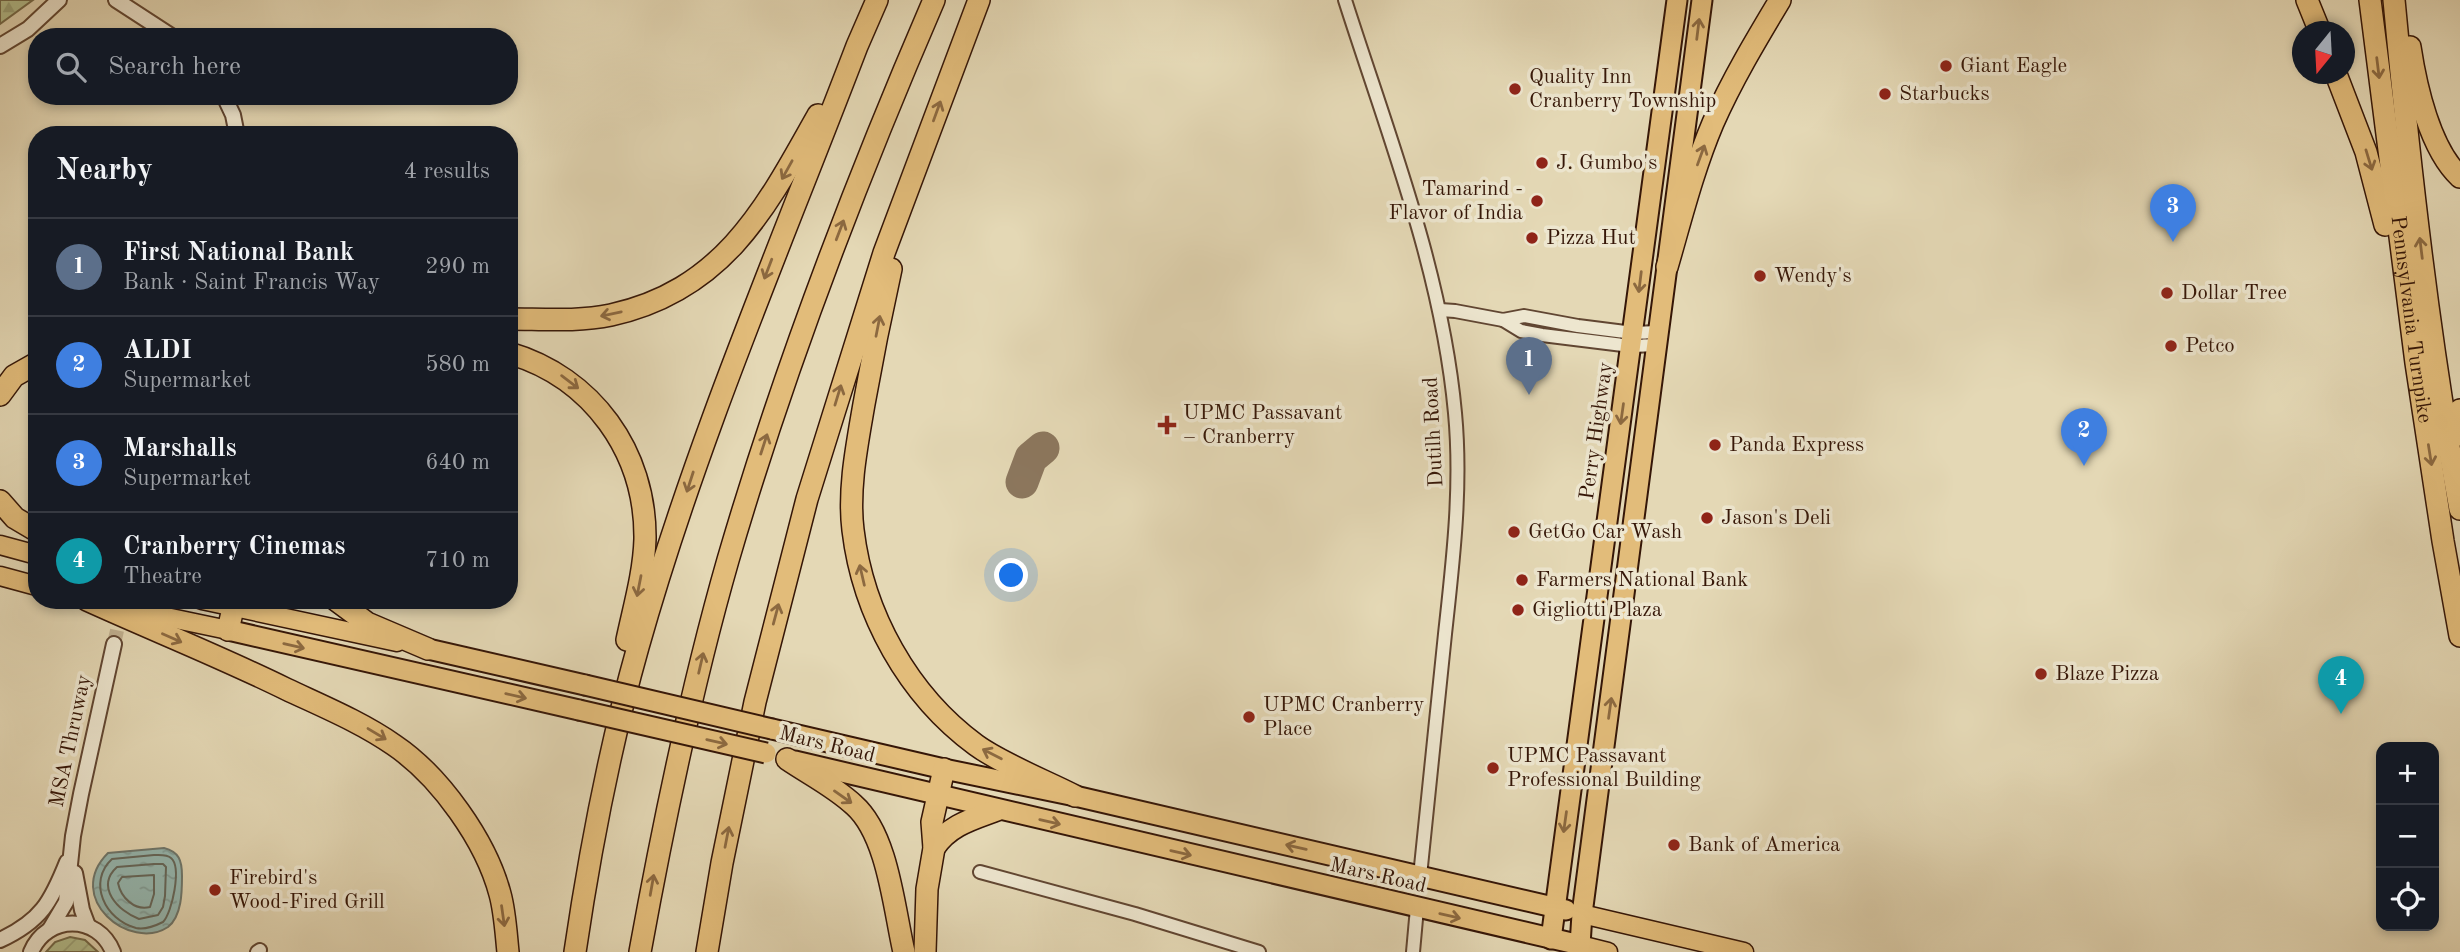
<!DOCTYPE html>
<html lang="en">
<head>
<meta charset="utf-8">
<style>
  body { margin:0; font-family:"Old Standard TT",serif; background:#20242c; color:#f1f3f6 }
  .controls { position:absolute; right:21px; bottom:21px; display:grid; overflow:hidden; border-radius:14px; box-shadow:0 4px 10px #0003 }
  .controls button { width:63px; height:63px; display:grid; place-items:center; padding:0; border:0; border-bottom:2px solid #363941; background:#171b24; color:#f1f3f6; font:35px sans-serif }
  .compass { position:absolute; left:2292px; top:21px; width:63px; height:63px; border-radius:50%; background:#171b24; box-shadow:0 4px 10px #0003; rotate:198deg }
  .you { position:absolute; left:1012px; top:576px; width:24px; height:24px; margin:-18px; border:5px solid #fff; border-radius:50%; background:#1a73e8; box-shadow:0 0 0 10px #1a73e833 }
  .badge { display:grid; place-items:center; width:46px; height:46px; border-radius:50%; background:#8c9099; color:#fff; font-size:23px; font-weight:700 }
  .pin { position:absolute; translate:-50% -58px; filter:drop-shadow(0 2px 4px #0008) }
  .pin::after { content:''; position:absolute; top:37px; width:24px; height:21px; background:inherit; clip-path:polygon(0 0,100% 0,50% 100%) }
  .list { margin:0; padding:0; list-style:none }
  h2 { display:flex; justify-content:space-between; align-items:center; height:91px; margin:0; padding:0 28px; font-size:30px }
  h2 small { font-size:23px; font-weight:400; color:#9ea1a6 }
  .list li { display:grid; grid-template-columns:46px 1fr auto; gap:21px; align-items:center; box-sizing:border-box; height:98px; padding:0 28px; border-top:2px solid #363941 }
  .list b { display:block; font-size:26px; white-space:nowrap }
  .list p { margin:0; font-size:23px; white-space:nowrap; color:#9ea1a6 }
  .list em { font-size:23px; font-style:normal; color:#9ea1a6 }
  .icon { flex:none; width:38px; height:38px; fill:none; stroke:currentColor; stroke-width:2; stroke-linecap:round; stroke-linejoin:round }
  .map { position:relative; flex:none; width:2460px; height:952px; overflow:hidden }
  .search { position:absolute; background:#171b24; box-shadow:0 4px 10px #0003; left:28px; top:28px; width:490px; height:77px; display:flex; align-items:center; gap:18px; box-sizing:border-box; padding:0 24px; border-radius:28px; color:#9ea1a6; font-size:26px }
  .panel { position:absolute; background:#171b24; box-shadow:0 4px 10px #0003; left:28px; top:126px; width:490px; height:483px; border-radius:28px }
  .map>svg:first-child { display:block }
  .forest { fill:url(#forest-firs); stroke:#746a4a; stroke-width:2 }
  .garden { fill:url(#garden-furrows); stroke:#746a4a; stroke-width:2 }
  .water { fill:url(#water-ripples); stroke:#6f786e; stroke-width:2 }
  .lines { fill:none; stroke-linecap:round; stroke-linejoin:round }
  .shore { stroke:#66685c; stroke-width:2 }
  .taxiway { stroke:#8c775e; stroke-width:33 }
  .tertiary-tunnel { stroke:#c1b192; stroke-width:14; stroke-dasharray:14 7; stroke-linecap:butt }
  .minor-casing { stroke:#614632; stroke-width:16 }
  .tertiary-casing { stroke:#614632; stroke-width:18 }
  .primary-casing { stroke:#351607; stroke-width:21 }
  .trunk-casing { stroke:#351607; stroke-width:23 }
  .motorway-casing { stroke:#351607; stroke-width:24 }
  .minor { stroke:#ede6cf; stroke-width:12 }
  .tertiary { stroke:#ede6cf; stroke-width:14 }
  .primary { stroke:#e2bc7a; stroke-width:18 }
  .trunk { stroke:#e2bc7a; stroke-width:19 }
  .motorway { stroke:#e2bc7a; stroke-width:21 }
  .trunk-bridge-casing { stroke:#351607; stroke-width:23; stroke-linecap:butt }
  .trunk-bridge { stroke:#e2bc7a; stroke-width:19 }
  .oneway { stroke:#8c6940 }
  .poi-dot { fill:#8f2418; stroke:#ede6cf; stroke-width:2.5 }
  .labels { text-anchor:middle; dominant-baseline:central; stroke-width:7; stroke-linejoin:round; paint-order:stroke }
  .poi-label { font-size:21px; fill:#351607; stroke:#ede6cf; text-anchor:start }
  .street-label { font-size:21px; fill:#351607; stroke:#ede6cf }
</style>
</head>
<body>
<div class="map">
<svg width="2460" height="952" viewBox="0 0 2460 952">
  <defs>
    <pattern id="forest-firs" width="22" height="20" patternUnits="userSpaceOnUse" patternTransform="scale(1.75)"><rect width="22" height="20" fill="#b4bf8e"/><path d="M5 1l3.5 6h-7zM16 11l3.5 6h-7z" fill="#9ba379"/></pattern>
    <pattern id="garden-furrows" width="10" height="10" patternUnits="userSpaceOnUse" patternTransform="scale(1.75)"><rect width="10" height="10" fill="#b4bf8e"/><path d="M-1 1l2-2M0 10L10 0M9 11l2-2" fill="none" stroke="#9ba379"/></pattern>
    <pattern id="water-ripples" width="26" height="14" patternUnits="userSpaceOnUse" patternTransform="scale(1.75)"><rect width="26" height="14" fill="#96b9b2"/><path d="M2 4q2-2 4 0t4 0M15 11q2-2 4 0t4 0" fill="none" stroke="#829e98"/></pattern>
  </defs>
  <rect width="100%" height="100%" fill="#e4d8b5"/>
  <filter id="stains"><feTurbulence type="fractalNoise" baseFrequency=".00286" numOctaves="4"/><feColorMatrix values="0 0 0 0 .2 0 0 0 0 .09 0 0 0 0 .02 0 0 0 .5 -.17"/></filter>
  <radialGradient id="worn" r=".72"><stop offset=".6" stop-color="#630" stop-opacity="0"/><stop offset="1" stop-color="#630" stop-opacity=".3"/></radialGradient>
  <polygon class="forest" points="0,0 33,0 0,24"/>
  <polygon class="garden" points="70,937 85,940 98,952 46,952 55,942"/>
  <path class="water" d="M164,848C179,852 182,860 182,876C182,891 182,916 168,927C130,952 63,898 108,853Z"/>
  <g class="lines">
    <g class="shore">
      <path d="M154,855C159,855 167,854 171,858C182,867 172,913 163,922C155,926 145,930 136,928C105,920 87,882 112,859Z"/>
      <path d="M154,864H163L166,867L165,896L163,907L158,915L139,919C118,911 95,887 117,867Z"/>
      <path d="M154,875V894L150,907C135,911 121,898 118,883L122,877Z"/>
    </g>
    <polyline class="taxiway" points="1022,482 1031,458 1043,448"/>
    <polyline class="tertiary-tunnel" points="114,644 122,608"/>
    <defs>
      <g id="minor">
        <path d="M1345,0C1388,135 1442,271 1455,413C1462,487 1453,561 1445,634C1437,715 1428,795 1420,876"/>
        <polyline points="1440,310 1455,311 1503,320 1524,316 1578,326 1633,333 1658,332"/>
        <polyline points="1503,320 1521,331 1542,335 1631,346 1657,345"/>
        <polyline points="980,872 1135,914 1259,952"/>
        <polyline points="257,952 260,950"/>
        <polyline points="1413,952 1417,908"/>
      </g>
      <g id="tertiary">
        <polyline points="116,0 173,37"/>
        <polyline points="0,46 28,29 59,0"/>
        <polyline points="224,96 233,115 237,135"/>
        <polyline points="75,873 82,910 88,926"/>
        <polyline points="50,929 66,902 73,836 81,794 114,644"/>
        <path d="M0,940C41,921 51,902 67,862"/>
        <path d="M31,952C47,914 98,914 113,952"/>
      </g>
      <g id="primary">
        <polyline points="0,545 37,555"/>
        <polyline points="0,576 37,586"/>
        <polyline points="202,600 397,642"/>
        <polyline points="114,606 228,630"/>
        <polyline points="1582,914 1744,952"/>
        <polyline points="1579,952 1580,945 1608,952"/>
      </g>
      <g id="trunk">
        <polyline points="228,630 579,710"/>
        <polyline points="428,649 585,685"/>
        <polyline points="772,729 944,769 1075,796 1566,910"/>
        <polyline points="795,761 1580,945 1582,914 1702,0"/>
        <polyline points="1551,939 1677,0"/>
      </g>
      <g id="motorway">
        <polyline points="2307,0 2320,32"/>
        <path id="s1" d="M2370,0L2416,363L2443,541L2460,636"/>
        <path d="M2394,0C2410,170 2429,341 2460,509"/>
        <path d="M2410,47C2416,87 2430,149 2460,177"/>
        <polyline points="2336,74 2366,152 2385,225"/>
        <path d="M1667,267C1681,219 1693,170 1713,123C1732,80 1756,40 1780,0"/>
        <path d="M891,269C881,314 872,359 864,404C857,445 848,489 853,530C863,614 908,695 976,745C1002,764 1046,781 1075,796"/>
        <path d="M509,319C542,319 578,322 611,315C724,290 766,208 818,115"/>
        <path d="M509,353C592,377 646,452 645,539C644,573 634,607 627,640"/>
        <polyline points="0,395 14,376 37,363"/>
        <polyline points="2460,410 2460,435"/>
        <polyline points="0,501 15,518 37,531"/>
        <path d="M87,600C153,630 221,657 286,689C322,706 361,722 394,745C440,776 486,841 500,894C505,912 506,933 508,952"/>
        <polyline points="336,600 367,623 428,649"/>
        <polyline points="228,630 235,600"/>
        <path d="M787,759C809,774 835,787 854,805C888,835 894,909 904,952"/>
        <path d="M934,848C949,825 973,819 997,810"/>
        <path d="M575,952C590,850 610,746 638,647C696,441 781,245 857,46L877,0"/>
        <path d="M640,952C664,820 691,689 728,560C784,368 855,183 934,0"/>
        <polyline points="707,952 722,863 755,702 807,499 884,253 979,0"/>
        <polyline points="925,952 927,889 934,848 932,822 944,769"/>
      </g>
    </defs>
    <use href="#minor" class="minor-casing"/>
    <use href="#tertiary" class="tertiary-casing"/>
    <use href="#primary" class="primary-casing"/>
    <use href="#trunk" class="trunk-casing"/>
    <use href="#motorway" class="motorway-casing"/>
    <use href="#minor" class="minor"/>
    <use href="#tertiary" class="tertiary"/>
    <use href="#primary" class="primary"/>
    <use href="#trunk" class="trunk"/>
    <use href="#motorway" class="motorway"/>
    <defs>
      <g id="trunk-bridge">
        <polyline points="585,685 772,729"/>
        <polyline points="579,710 766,753"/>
      </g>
    </defs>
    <use href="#trunk-bridge" class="trunk-bridge-casing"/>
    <use href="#trunk-bridge" class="trunk-bridge"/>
  </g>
  <defs><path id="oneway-shaft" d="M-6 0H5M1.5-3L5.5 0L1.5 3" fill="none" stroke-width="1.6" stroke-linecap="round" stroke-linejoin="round" transform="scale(1.75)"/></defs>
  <g class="oneway">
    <use href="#oneway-shaft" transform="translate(1698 29) rotate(-83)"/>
    <use href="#oneway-shaft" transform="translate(2378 68) rotate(83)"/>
    <use href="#oneway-shaft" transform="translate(937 111) rotate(-70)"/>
    <use href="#oneway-shaft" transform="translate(1701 155) rotate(-70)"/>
    <use href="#oneway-shaft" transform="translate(2369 160) rotate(73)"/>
    <use href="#oneway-shaft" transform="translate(787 170) rotate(119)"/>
    <use href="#oneway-shaft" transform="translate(840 230) rotate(-69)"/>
    <use href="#oneway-shaft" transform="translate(2421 248) rotate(-97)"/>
    <use href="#oneway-shaft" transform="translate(768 269) rotate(111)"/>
    <use href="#oneway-shaft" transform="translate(1640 282) rotate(97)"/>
    <use href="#oneway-shaft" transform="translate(611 314) rotate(168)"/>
    <use href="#oneway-shaft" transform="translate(878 326) rotate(-79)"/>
    <use href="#oneway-shaft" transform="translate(570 382) rotate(37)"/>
    <use href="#oneway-shaft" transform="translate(838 395) rotate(-73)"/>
    <use href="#oneway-shaft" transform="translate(1622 414) rotate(98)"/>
    <use href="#oneway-shaft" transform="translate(764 444) rotate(-72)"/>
    <use href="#oneway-shaft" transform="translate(2430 455) rotate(81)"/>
    <use href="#oneway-shaft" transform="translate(690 482) rotate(108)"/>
    <use href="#oneway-shaft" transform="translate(862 575) rotate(-103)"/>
    <use href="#oneway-shaft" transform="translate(639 586) rotate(101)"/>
    <use href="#oneway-shaft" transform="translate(776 614) rotate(-75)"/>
    <use href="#oneway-shaft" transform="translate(172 638) rotate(24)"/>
    <use href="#oneway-shaft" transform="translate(294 646) rotate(13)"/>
    <use href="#oneway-shaft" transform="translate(701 663) rotate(-77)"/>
    <use href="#oneway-shaft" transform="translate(516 696) rotate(13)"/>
    <use href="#oneway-shaft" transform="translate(1610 708) rotate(-82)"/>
    <use href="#oneway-shaft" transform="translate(377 734) rotate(31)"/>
    <use href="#oneway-shaft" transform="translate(717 742) rotate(13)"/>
    <use href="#oneway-shaft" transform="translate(992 754) rotate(-153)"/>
    <use href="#oneway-shaft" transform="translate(843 797) rotate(35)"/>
    <use href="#oneway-shaft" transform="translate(1050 822) rotate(13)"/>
    <use href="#oneway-shaft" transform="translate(1565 822) rotate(98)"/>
    <use href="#oneway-shaft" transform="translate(727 837) rotate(-79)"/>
    <use href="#oneway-shaft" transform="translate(1296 847) rotate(-167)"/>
    <use href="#oneway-shaft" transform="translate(1181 853) rotate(13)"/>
    <use href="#oneway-shaft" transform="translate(652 885) rotate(-80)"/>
    <use href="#oneway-shaft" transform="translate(503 916) rotate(82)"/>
    <use href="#oneway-shaft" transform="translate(1450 916) rotate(13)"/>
  </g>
  <g class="poi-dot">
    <circle cx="1946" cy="66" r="7"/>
    <circle cx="1515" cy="89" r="7"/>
    <circle cx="1885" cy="94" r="7"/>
    <circle cx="1542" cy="163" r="7"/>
    <circle cx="1537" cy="201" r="7"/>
    <circle cx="1532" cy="238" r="7"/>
    <circle cx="1760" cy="276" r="7"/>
    <circle cx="2167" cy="293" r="7"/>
    <circle cx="2171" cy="346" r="7"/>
    <path d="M1163.5 414.5h7v7h7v7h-7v7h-7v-7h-7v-7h7z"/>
    <circle cx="1715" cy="445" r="7"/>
    <circle cx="1707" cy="518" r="7"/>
    <circle cx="1514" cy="532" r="7"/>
    <circle cx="1522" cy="580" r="7"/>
    <circle cx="1518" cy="610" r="7"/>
    <circle cx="2041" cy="674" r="7"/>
    <circle cx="1249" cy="717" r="7"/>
    <circle cx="1493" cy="768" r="7"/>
    <circle cx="1674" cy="845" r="7"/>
    <circle cx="215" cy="890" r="7"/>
  </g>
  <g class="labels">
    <g class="poi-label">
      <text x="1960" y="66">Giant Eagle</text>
      <text x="1529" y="77">Quality Inn<tspan x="1529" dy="24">Cranberry Township</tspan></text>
      <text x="1899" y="94">Starbucks</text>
      <text x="1556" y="163">J. Gumbo's</text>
      <text x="1523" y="189" text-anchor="end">Tamarind -<tspan x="1523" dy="24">Flavor of India</tspan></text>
      <text x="1546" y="238">Pizza Hut</text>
      <text x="1774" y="276">Wendy's</text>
      <text x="2181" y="293">Dollar Tree</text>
      <text x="2185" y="346">Petco</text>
      <text x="1183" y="413">UPMC Passavant<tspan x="1183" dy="24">– Cranberry</tspan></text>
      <text x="1729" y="445">Panda Express</text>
      <text x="1721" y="518">Jason's Deli</text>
      <text x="1528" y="532">GetGo Car Wash</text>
      <text x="1536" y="580">Farmers National Bank</text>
      <text x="1532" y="610">Gigliotti Plaza</text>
      <text x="2055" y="674">Blaze Pizza</text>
      <text x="1263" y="705">UPMC Cranberry<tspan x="1263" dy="24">Place</tspan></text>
      <text x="1507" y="756">UPMC Passavant<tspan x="1507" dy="24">Professional Building</tspan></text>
      <text x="1688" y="845">Bank of America</text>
      <text x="229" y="878">Firebird's<tspan x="229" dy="24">Wood-Fired Grill</tspan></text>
    </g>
    <g class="street-label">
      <text stroke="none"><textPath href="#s1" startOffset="322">Pennsylvania Turnpike</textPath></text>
      <text transform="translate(1597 431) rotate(-82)">Perry Highway</text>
      <text transform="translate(1434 432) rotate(-93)">Dutilh Road</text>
      <text transform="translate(71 741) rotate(-78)">MSA Thruway</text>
      <text transform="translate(827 745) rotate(14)">Mars Road</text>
      <text transform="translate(1378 876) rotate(13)">Mars Road</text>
    </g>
  </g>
  <rect width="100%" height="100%" filter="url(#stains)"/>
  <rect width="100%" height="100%" fill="url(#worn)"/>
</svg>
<div class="controls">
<button>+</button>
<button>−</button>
<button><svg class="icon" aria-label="locate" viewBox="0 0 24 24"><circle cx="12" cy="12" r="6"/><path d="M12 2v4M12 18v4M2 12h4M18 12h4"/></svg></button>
</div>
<svg class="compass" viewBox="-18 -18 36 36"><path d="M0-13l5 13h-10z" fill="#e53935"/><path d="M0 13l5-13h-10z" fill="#9ea1a6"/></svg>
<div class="you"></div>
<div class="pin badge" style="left:1529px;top:395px;background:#5c6f8a">1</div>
<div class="pin badge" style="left:2084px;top:466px;background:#3f7fe0">2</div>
<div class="pin badge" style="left:2173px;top:242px;background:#3f7fe0">3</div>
<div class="pin badge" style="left:2341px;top:714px;background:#0f9aa8">4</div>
<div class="search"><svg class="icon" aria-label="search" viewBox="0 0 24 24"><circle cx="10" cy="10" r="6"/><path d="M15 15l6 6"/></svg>Search here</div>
<section class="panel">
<h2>Nearby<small>4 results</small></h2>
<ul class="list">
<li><span class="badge" style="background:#5c6f8a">1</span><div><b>First National Bank</b><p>Bank · Saint Francis Way</p></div><em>290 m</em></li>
<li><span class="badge" style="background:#3f7fe0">2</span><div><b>ALDI</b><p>Supermarket</p></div><em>580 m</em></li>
<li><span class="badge" style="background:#3f7fe0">3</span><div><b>Marshalls</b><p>Supermarket</p></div><em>640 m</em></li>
<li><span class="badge" style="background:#0f9aa8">4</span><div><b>Cranberry Cinemas</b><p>Theatre</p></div><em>710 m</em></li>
</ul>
</section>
</div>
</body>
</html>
